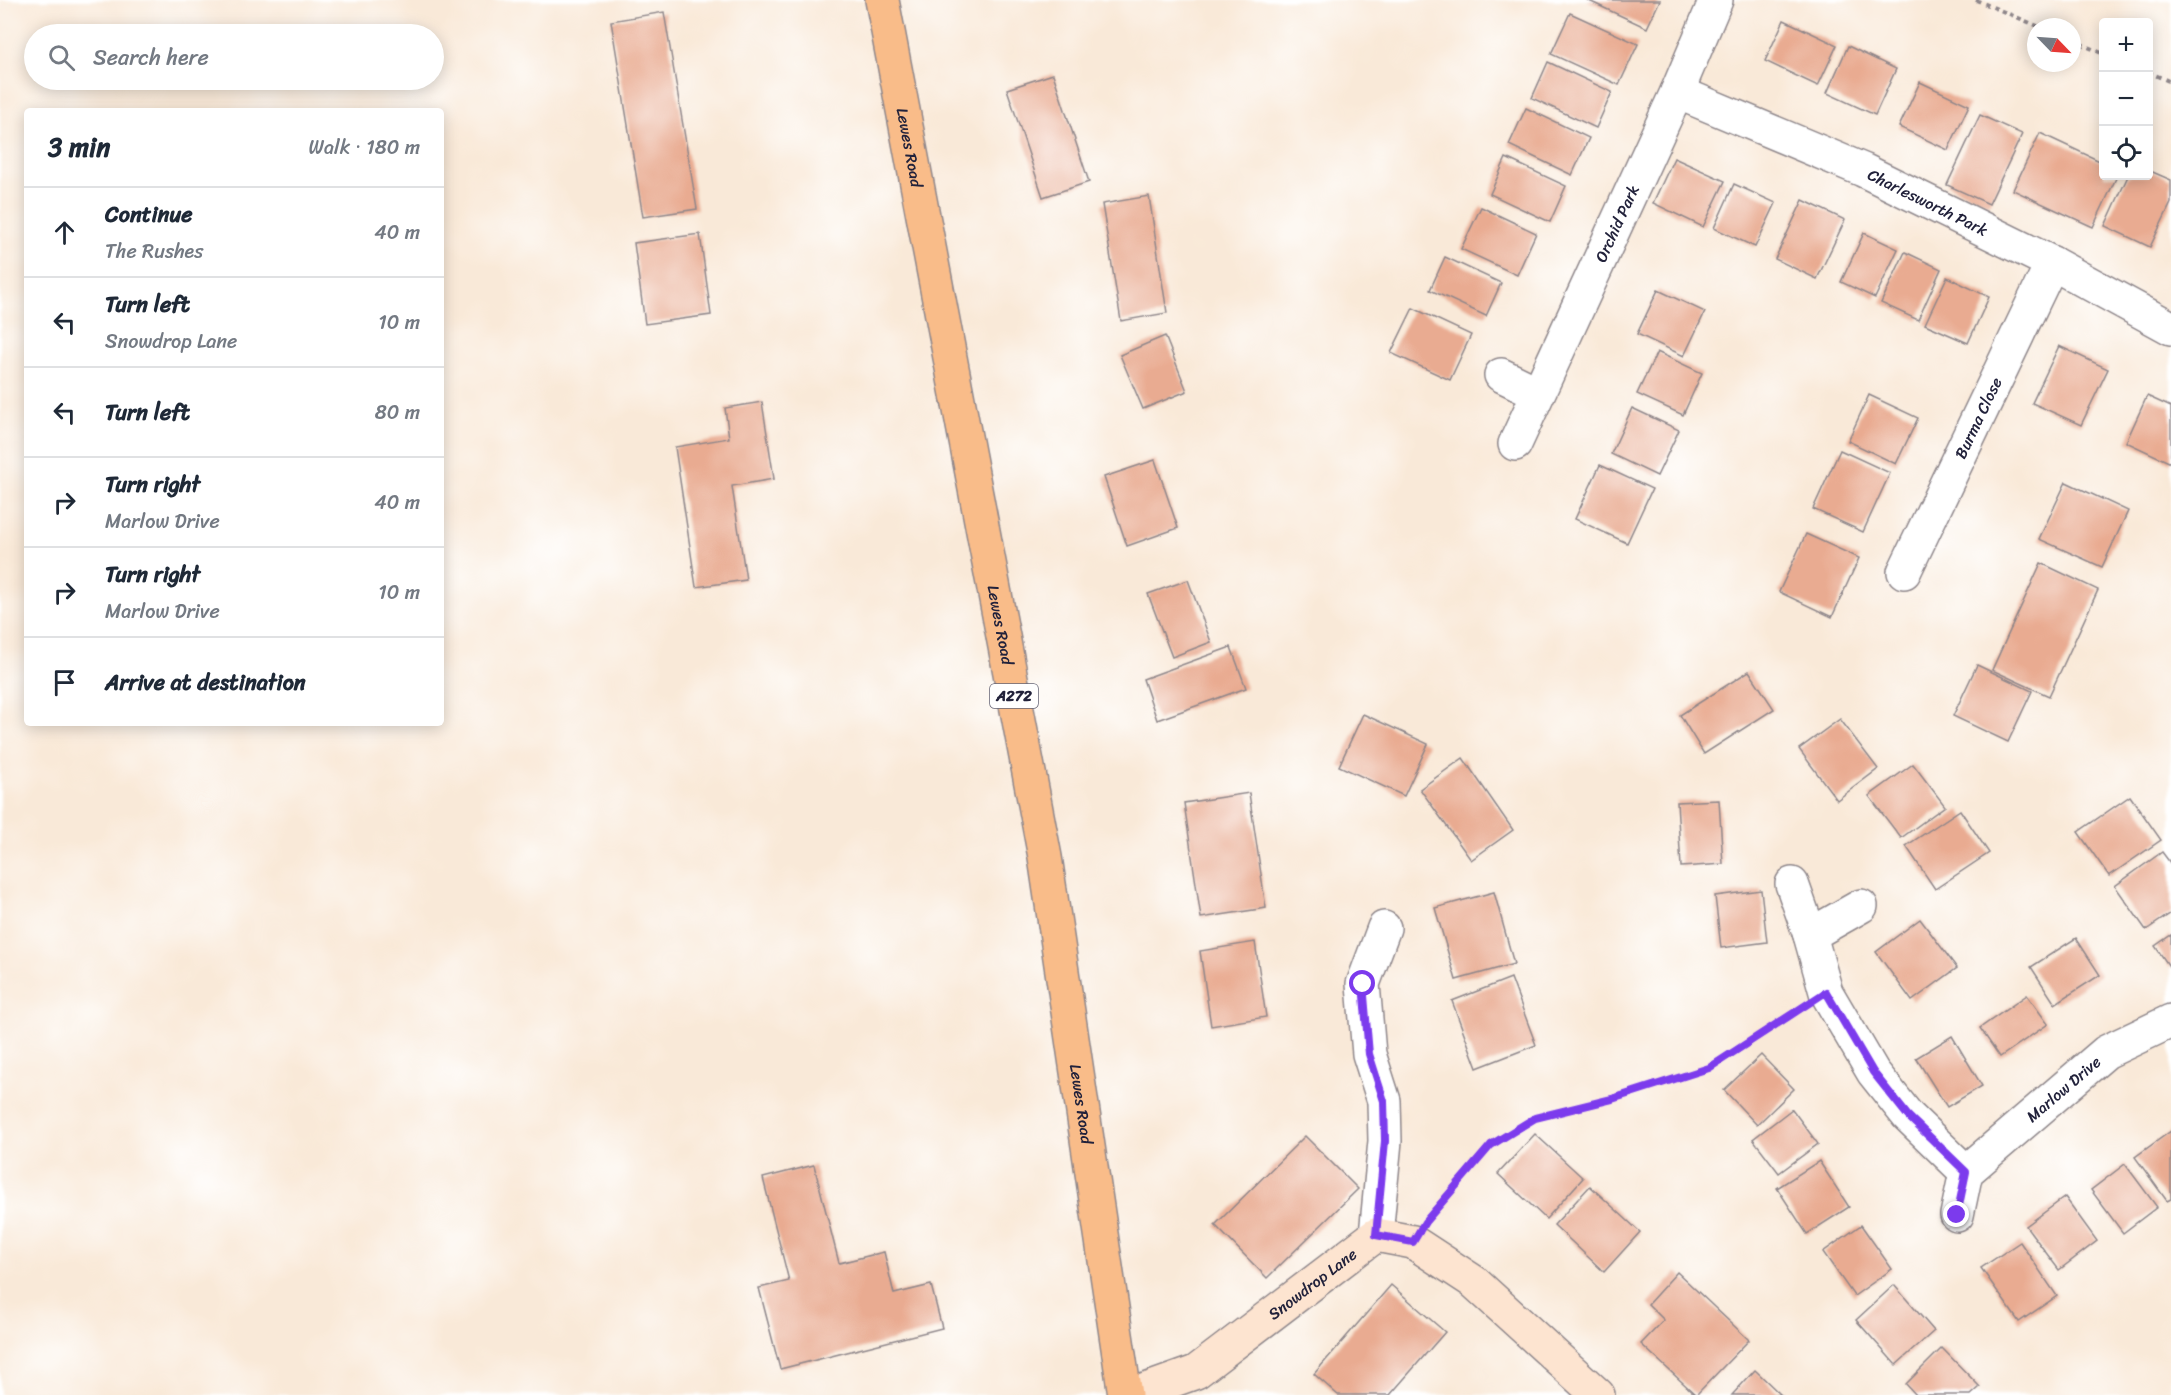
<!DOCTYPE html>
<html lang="en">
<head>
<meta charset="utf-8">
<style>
  body { margin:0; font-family:Sriracha,sans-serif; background:#f2f2f3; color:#1f2937 }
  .controls { position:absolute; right:18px; top:18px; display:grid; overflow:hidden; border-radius:6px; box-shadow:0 3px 15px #0003 }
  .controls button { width:54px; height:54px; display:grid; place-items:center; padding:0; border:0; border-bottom:2px solid #e0e1e3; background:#fff; color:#1f2937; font:30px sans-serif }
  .compass { position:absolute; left:2027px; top:18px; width:54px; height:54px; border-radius:50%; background:#fff; box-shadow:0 3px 15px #0003; rotate:115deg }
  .stop { position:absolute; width:18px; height:18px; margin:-14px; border:4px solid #7c3aed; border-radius:50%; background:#fff }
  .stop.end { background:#7c3aed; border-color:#fff; box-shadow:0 2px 6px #0008 }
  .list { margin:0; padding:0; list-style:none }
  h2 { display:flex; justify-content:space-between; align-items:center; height:78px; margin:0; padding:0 24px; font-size:26px }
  h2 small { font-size:20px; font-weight:400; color:#747a83 }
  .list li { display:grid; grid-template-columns:39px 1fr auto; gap:18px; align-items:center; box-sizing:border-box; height:90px; padding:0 24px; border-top:2px solid #e0e1e3 }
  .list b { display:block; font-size:22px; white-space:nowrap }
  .list p { margin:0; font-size:20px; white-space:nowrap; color:#747a83 }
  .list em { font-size:20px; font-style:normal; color:#747a83 }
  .icon { flex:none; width:33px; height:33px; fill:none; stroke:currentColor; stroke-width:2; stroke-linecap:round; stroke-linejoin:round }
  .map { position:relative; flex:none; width:2171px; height:1395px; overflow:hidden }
  .search { position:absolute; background:#fff; box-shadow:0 3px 15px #0003; left:24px; top:24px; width:420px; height:66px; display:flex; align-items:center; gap:15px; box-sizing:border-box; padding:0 21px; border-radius:33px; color:#747a83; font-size:22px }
  .panel { position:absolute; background:#fff; box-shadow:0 3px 15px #0003; left:24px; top:108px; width:420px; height:618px; border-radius:6px }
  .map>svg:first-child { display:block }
  .building { fill:#e9ab91 }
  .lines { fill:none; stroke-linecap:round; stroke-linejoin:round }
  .street-casing { stroke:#8e868a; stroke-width:36 }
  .secondary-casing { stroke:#8e868a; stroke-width:36 }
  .highway-casing { stroke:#8e868a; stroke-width:36 }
  .path { stroke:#8e868a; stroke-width:4; stroke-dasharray:4.5 4.5; stroke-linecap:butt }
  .street { stroke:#fff; stroke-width:33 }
  .secondary { stroke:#fde4d0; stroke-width:33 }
  .highway { stroke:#f9bc89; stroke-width:33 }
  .route { stroke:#7c3aed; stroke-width:8 }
  .labels { text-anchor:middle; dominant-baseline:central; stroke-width:4.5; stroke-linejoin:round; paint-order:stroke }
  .shield { fill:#fff; stroke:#646476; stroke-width:1.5 }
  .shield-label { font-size:15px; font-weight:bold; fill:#22223b }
  .street-label { font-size:16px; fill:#22223b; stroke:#fff }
</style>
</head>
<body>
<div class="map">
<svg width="2171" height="1395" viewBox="0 0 2171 1395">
  <rect width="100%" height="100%" fill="#fff"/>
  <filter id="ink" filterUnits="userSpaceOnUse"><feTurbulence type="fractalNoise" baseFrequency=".0167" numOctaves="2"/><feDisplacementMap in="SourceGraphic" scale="12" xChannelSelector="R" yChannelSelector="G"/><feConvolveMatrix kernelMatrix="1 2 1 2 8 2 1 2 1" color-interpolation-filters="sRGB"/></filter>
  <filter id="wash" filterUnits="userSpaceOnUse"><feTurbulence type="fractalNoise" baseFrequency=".008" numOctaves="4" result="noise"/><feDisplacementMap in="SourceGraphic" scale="24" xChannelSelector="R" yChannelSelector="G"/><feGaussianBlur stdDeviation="1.35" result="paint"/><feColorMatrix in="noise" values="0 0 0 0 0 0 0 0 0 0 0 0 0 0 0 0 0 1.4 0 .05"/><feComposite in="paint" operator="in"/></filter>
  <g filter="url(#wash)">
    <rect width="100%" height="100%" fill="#f9e9d8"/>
    <g id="blocks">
      <g class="building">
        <polygon points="1587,0 1660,0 1647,28"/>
        <polygon points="664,12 697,209 643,217 611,21"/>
        <polygon points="1570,13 1638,44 1619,85 1551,54"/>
        <polygon points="1784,20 1837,45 1818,86 1765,61"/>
        <polygon points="1848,46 1896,69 1875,115 1827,93"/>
        <polygon points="1548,62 1612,92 1596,128 1532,98"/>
        <polygon points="1053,74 1089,182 1043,197 1007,89"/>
        <polygon points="1920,82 1969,105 1948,150 1899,127"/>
        <polygon points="1526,108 1589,138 1572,175 1509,145"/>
        <polygon points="1980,115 2022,134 1989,204 1947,185"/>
        <polygon points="2040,133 2104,163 2104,176 2117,176 2093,227 2013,190"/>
        <polygon points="1506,158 1566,186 1550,222 1490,194"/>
        <polygon points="1674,158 1725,181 1703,227 1653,203"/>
        <polygon points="2148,170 2171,180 2171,203 2150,247 2105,226 2128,176 2148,176"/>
        <polygon points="1734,184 1776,203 1755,247 1714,228"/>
        <polygon points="1149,196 1167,313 1121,321 1102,204"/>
        <polygon points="1803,200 1845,220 1817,279 1775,259"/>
        <polygon points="1481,207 1536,233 1517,275 1461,249"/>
        <polygon points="1864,233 1898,249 1875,298 1841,282"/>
        <polygon points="700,234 711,315 645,324 634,243"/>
        <polygon points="1905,252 1941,269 1918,320 1881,303"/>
        <polygon points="1445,257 1501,283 1486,316 1430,290"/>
        <polygon points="1947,277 1989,297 1968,343 1925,324"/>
        <polygon points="1658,290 1705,312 1684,356 1637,334"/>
        <polygon points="1413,308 1471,335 1450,380 1391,353"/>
        <polygon points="1165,336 1187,391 1143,409 1120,355"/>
        <polygon points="2059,346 2108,369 2081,425 2032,403"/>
        <polygon points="1657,352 1702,373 1683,415 1637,394"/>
        <polygon points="1869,395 1918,418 1896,464 1848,441"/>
        <polygon points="2147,396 2171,407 2171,463 2126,442"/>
        <polygon points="762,402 774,479 732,486 746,580 696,587 675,447 729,438 725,408"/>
        <polygon points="1632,408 1679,430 1657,476 1611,454"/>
        <polygon points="1840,450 1890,473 1863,532 1813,509"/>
        <polygon points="1155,460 1178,528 1127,546 1104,477"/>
        <polygon points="1600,465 1652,489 1627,543 1575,519"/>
        <polygon points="2066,482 2128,511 2102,567 2039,539"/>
        <polygon points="1806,534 1859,558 1832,617 1779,592"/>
        <polygon points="2041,563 2098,590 2049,696 1992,670"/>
        <polygon points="1188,580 1211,642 1172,657 1148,594"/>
        <polygon points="1231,647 1246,688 1157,720 1143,679"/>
        <polygon points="1977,665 2032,691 2008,742 1953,716"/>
        <polygon points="1749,671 1774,709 1704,754 1680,715"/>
        <polygon points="1363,714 1428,744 1404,796 1339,766"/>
        <polygon points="1840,719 1878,769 1837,800 1799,749"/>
        <polygon points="1463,758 1513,830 1471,860 1420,789"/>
        <polygon points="1913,764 1945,806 1901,838 1869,796"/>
        <polygon points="1249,793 1266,908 1201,918 1184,803"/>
        <polygon points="2130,796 2161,840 2109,876 2078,832"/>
        <polygon points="1719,800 1723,864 1681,867 1677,802"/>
        <polygon points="1960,810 1989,853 1935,889 1906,846"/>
        <polygon points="2162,852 2171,864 2171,913 2146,930 2115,886"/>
        <polygon points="1761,890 1767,942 1721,948 1715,896"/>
        <polygon points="1494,892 1514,964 1456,980 1435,908"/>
        <polygon points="1920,919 1957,968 1912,1001 1876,952"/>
        <polygon points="2171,935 2171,969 2155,946"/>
        <polygon points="2076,938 2100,975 2055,1004 2031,967"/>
        <polygon points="1255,942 1266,1017 1211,1026 1200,951"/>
        <polygon points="1511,978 1536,1045 1477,1068 1452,1001"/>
        <polygon points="2027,995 2048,1024 2000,1057 1980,1028"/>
        <polygon points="1952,1036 1982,1086 1947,1107 1916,1058"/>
        <polygon points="1761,1055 1794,1089 1757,1125 1724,1090"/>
        <polygon points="1792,1109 1818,1144 1779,1173 1753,1139"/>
        <polygon points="2171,1131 2171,1199 2167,1201 2135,1157"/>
        <polygon points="1535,1134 1583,1178 1546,1219 1498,1174"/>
        <polygon points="1305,1136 1358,1189 1267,1278 1215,1225"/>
        <polygon points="1819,1161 1849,1207 1807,1234 1777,1188"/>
        <polygon points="2125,1164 2157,1207 2123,1233 2091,1190"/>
        <polygon points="814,1165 839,1263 884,1252 894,1294 931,1285 942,1328 780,1369 759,1288 789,1281 763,1178"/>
        <polygon points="1590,1186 1640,1232 1604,1272 1554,1225"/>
        <polygon points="2065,1197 2097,1241 2059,1270 2026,1226"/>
        <polygon points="1861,1225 1892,1269 1854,1296 1823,1252"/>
        <polygon points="2020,1242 2057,1296 2019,1322 1981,1268"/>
        <polygon points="1677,1272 1749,1340 1696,1395 1641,1344 1664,1320 1648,1304"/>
        <polygon points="1391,1285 1445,1332 1390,1395 1338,1395 1314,1374"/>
        <polygon points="1894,1285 1934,1331 1896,1365 1856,1320"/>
        <polygon points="1942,1348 1980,1387 1971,1395 1916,1395 1906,1384"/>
        <polygon points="1755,1370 1781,1395 1732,1395"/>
      </g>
    </g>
  </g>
  <g filter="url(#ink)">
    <use href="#blocks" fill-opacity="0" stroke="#8e868a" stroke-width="1.5"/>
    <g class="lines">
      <defs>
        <g id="street">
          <path id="s1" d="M1677,92L1863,170L2052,263L2171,328"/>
          <polyline points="1501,375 1538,393"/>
          <path id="s2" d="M1515,444L1677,92L1716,0"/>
          <path id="s3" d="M1904,572L2052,263"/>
          <polyline points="1792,884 1810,935 1826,992 1873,1072 1908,1116 1966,1172"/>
          <polyline points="1810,935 1861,906"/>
          <path id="s4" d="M1957,1215L1966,1172L2106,1052L2171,1021"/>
          <polyline points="1376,1235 1385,1141 1384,1101 1369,1054 1363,984 1384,928"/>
        </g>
        <g id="secondary">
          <path id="s5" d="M1132,1395L1196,1372L1376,1235L1413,1242L1474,1282L1598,1395"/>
        </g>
        <g id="highway">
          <path id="s6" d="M882,0L1045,857L1125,1395"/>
        </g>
      </defs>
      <use href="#street" class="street-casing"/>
      <use href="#secondary" class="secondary-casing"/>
      <use href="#highway" class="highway-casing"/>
      <g class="path">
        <polyline points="1976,0 2040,27"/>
        <polyline points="2072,40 2104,54"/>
        <polyline points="2148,72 2171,82"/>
        <polyline points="1433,1212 1491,1145 1535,1118 1612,1099 1709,1068 1796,1012"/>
      </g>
      <use href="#street" class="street"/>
      <use href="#secondary" class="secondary"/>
      <use href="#highway" class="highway"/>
    </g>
  </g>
  <g class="lines" filter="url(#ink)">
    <polyline class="route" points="1363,984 1369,1054 1384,1101 1385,1141 1376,1235 1413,1242 1425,1222 1491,1145 1535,1118 1612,1099 1709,1068 1826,992 1873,1072 1908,1116 1966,1172 1957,1215"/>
  </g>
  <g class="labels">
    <rect class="shield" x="990" y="684" width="48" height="24" rx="4.5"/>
    <g class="shield-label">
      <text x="1014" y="696">A272</text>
    </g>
    <g class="street-label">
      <text stroke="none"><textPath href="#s6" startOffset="150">Lewes Road</textPath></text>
      <text stroke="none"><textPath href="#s1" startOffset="274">Charlesworth Park</textPath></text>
      <text stroke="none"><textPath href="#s2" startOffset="243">Orchid Park</textPath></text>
      <text stroke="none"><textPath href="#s3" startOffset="171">Burma Close</textPath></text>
      <text stroke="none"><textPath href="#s6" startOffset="636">Lewes Road</textPath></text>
      <text stroke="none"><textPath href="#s4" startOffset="172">Marlow Drive</textPath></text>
      <text stroke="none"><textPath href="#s6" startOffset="1122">Lewes Road</textPath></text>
      <text stroke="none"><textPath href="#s5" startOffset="214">Snowdrop Lane</textPath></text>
    </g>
  </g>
</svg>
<div class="controls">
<button>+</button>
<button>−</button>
<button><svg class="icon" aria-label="locate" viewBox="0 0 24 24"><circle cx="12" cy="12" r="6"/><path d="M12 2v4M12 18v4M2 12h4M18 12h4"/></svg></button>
</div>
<svg class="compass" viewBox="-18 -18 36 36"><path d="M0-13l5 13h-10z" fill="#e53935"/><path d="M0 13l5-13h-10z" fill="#747a83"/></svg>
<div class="stop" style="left:1363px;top:984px"></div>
<div class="stop end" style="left:1957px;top:1215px"></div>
<div class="search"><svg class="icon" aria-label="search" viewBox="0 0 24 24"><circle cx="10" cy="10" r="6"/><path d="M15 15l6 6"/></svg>Search here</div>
<section class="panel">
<h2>3 min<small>Walk · 180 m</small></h2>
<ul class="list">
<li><svg class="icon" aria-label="ahead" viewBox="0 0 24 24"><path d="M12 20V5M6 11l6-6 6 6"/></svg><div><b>Continue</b><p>The Rushes</p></div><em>40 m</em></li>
<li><svg class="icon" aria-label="left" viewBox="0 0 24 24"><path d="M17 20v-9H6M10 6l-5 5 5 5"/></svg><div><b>Turn left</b><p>Snowdrop Lane</p></div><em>10 m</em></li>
<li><svg class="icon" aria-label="left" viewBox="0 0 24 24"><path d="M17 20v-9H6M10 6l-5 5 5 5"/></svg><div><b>Turn left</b></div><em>80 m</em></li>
<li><svg class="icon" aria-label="right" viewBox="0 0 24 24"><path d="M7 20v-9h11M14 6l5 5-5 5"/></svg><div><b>Turn right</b><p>Marlow Drive</p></div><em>40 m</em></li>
<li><svg class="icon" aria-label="right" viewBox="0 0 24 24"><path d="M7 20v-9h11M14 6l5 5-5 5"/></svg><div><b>Turn right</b><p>Marlow Drive</p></div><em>10 m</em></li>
<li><svg class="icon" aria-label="arrive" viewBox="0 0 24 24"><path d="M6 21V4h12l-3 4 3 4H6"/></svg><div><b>Arrive at destination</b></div></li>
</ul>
</section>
</div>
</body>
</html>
